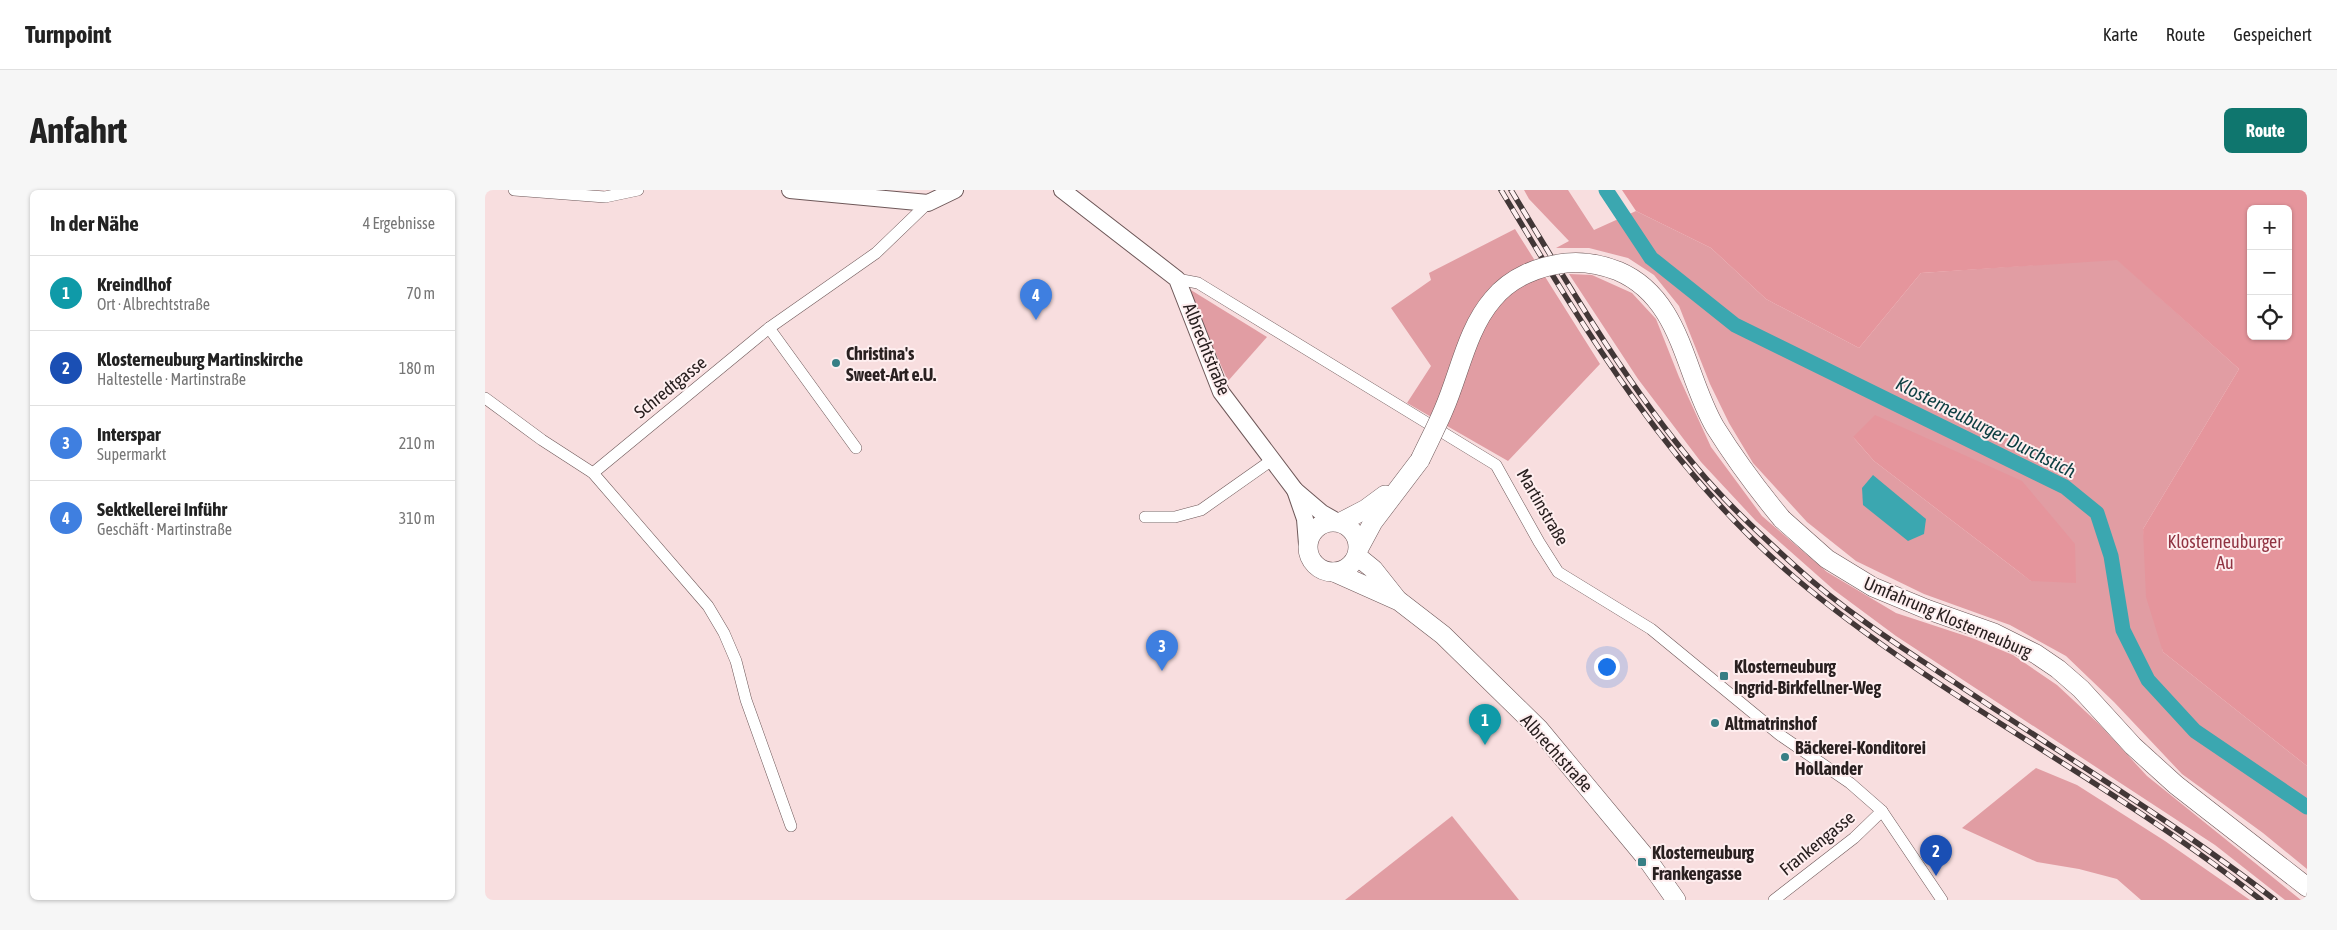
<!DOCTYPE html>
<html lang="de">
<head>
<meta charset="utf-8">
<style>
  body { margin:0; font-family:"Asap Condensed",sans-serif; background:#f6f6f6; color:#222 }
  .controls { position:absolute; right:15px; top:15px; display:grid; overflow:hidden; border-radius:8px; box-shadow:0 1px 4px #0004 }
  .controls button { width:45px; height:45px; display:grid; place-items:center; padding:0; border:0; border-bottom:1px solid #e0e0e0; background:#fff; color:#222; font:25px sans-serif }
  .you { position:absolute; left:1121px; top:476px; width:18px; height:18px; margin:-12px; border:4px solid #fff; border-radius:50%; background:#1a73e8; box-shadow:0 0 0 8px #1a73e833 }
  .badge { display:grid; place-items:center; width:32px; height:32px; border-radius:50%; background:#0f766e; color:#fff; font-size:16px; font-weight:700 }
  .pin { position:absolute; translate:-50% -41px; filter:drop-shadow(0 1px 2px #0008) }
  .pin::after { content:''; position:absolute; top:26px; width:18px; height:15px; background:inherit; clip-path:polygon(0 0,100% 0,50% 100%) }
  .list { margin:0; padding:0; list-style:none }
  h2 { display:flex; justify-content:space-between; align-items:center; height:65px; margin:0; padding:0 20px; font-size:21px }
  h2 small { font-size:16px; font-weight:400; color:#767676 }
  .list li { display:grid; grid-template-columns:32px 1fr auto; gap:15px; align-items:center; box-sizing:border-box; height:75px; padding:0 20px; border-top:1px solid #e0e0e0 }
  .list b { display:block; font-size:19px; white-space:nowrap }
  .list p { margin:0; font-size:16px; white-space:nowrap; color:#767676 }
  .list em { font-size:16px; font-style:normal; color:#767676 }
  .icon { flex:none; width:28px; height:28px; fill:none; stroke:currentColor; stroke-width:2; stroke-linecap:round; stroke-linejoin:round }
  .map { position:relative; flex:none; width:1822px; height:710px; overflow:hidden; border-radius:8px }
  header { display:flex; align-items:center; gap:30px; box-sizing:border-box; height:70px; padding:0 25px; background:#fff; border-bottom:1px solid #e0e0e0 }
  header strong { font-size:24px }
  nav { display:flex; gap:28px; margin-inline-start:auto; font-size:18px }
  .intro { display:flex; align-items:center; justify-content:space-between; box-sizing:border-box; height:120px; padding:0 30px }
  h1 { margin:0; font-size:35px }
  .button { padding:12px 22px; border-radius:8px; background:#0f766e; color:#fff; font-size:18px; font-weight:700 }
  main { display:flex; gap:30px; padding:0 30px }
  aside { flex:1; background:#fff; border-radius:8px; box-shadow:0 1px 4px #0004 }
  .map>svg:first-child { display:block }
  .green { fill:#e19da3; fill-rule:evenodd }
  .forest { fill:#e5959c; fill-rule:evenodd }
  .water { fill:#3ba7b0 }
  .lines { fill:none; stroke-linecap:round; stroke-linejoin:round }
  .canal { stroke:#3ba7b0; stroke-width:15 }
  .street-casing { stroke:#6e5859; stroke-width:12 }
  .secondary-casing { stroke:#6e5859; stroke-width:18 }
  .primary-casing { stroke:#6e5859; stroke-width:20 }
  .street { stroke:#fff; stroke-width:11 }
  .secondary { stroke:#fff; stroke-width:16 }
  .primary { stroke:#fff; stroke-width:19 }
  .rail-casing { stroke:#423737; stroke-width:5.5 }
  .rail { stroke:#feeeef; stroke-width:4; stroke-dasharray:11; stroke-linecap:butt }
  .primary-bridge-casing { stroke:#6e5859; stroke-width:20; stroke-linecap:butt }
  .primary-bridge { stroke:#fff; stroke-width:19 }
  .poi-dot { fill:#377f85; stroke:#feeeef; stroke-width:2 }
  .labels { text-anchor:middle; dominant-baseline:central; stroke-width:4; stroke-linejoin:round; paint-order:stroke }
  .street-label { font-size:18px; fill:#292020; stroke:#feeeef }
  .poi-label { font-size:18px; font-weight:bold; fill:#292020; stroke:#feeeef; text-anchor:start }
  .park-label { font-size:18px; fill:#913342; stroke:#feeeef }
  .water-label { font-size:19px; font-style:italic; fill:#0b3d41; stroke:#feeeef }
</style>
</head>
<body>
<header>
<strong>Turnpoint</strong>
<nav><a>Karte</a><a>Route</a><a>Gespeichert</a></nav>
</header>
<div class="intro"><h1>Anfahrt</h1><a class="button">Route</a></div>
<main>
<aside>
<h2>In der Nähe<small>4 Ergebnisse</small></h2>
<ul class="list">
<li><span class="badge" style="background:#0f9aa8">1</span><div><b>Kreindlhof</b><p>Ort · Albrechtstraße</p></div><em>70 m</em></li>
<li><span class="badge" style="background:#1a4fb4">2</span><div><b>Klosterneuburg Martinskirche</b><p>Haltestelle · Martinstraße</p></div><em>180 m</em></li>
<li><span class="badge" style="background:#3f7fe0">3</span><div><b>Interspar</b><p>Supermarkt</p></div><em>210 m</em></li>
<li><span class="badge" style="background:#3f7fe0">4</span><div><b>Sektkellerei Inführ</b><p>Geschäft · Martinstraße</p></div><em>310 m</em></li>
</ul>
</aside>
<div class="map">
<svg width="1822" height="710" viewBox="0 0 1822 710">
  <rect width="100%" height="100%" fill="#f8dedf"/>
  <g class="green">
    <path d="M1039,0H1083L1109,40L1151,21L1226,58L1281,109L1374,158L1436,83L1632,69L1754,179L1658,339L1678,462L1822,576V679L1778,643L1697,584L1629,512L1581,466L1525,435L1439,404L1371,371L1322,332L1268,273L1244,233L1225,194L1194,116L1169,85L1143,68L1104,58H1071L1084,51L1044,9ZM1368,247L1546,391L1389,271Z"/>
    <polygon points="1030,39 1115,174 1023,271 922,213 946,176 906,118 946,90 944,83"/>
    <polygon points="1084,84 1107,85 1147,103 1171,129 1194,187 1226,257 1277,326 1342,382 1411,423 1487,448 1528,465 1572,495 1614,534 1662,586 1816,710 1800,710 1730,655 1411,446 1349,400 1271,331 1216,272 1153,189"/>
    <polygon points="701,97 782,147 743,191"/>
    <polygon points="1551,578 1592,595 1680,651 1765,710 1656,710 1632,689 1594,679 1552,672 1477,638"/>
    <polygon points="967,626 1034,710 860,710"/>
  </g>
  <g class="forest">
    <path d="M1137,0H1822V576L1678,462L1661,407L1658,339L1754,179L1632,70L1436,83L1374,158L1281,109L1226,58L1151,21ZM1766,19H1803V146H1766Z"/>
    <polygon points="1390,225 1537,291 1590,354 1591,393 1546,391 1389,271 1368,247"/>
  </g>
  <polygon class="water" points="1388,285 1441,329 1439,344 1423,351 1378,315 1377,298"/>
  <g class="lines">
    <polyline class="canal" points="1121,0 1166,68 1250,135 1580,297 1612,323 1626,366 1638,440 1663,490 1710,541 1822,617"/>
    <defs>
      <g id="street">
        <polyline points="29,0 120,7 153,0"/>
        <polyline points="692,89 713,93 1011,275 1054,352 1073,382 1166,439 1295,545 1365,593 1397,621 1457,710"/>
        <polyline points="284,138 371,258"/>
        <polyline points="0,208 57,250 108,283 223,416 239,443 251,471 261,510 306,636"/>
        <polyline points="108,283 284,138 391,63 443,13"/>
        <polyline points="660,327 690,327 716,320 787,270"/>
        <polyline points="1289,710 1369,648 1397,621"/>
      </g>
      <g id="secondary">
        <polyline points="305,0 443,13 470,0"/>
        <polyline points="577,0 692,89 736,202 810,300 837,323 851,331"/>
        <polyline points="810,300 820,329 822,354"/>
      </g>
      <g id="primary">
        <polyline points="1297,329 1342,369 1388,397 1441,419 1509,443 1551,464 1573,479 1596,499 1648,556 1691,595 1822,697"/>
        <circle cx="848" cy="357" r="25"/>
        <polyline points="856,332 881,319 900,305"/>
        <polyline points="874,358 888,332 935,270"/>
        <polyline points="872,366 888,379 911,408"/>
        <polyline points="849,382 914,411 958,445 1054,539 1162,669 1191,710"/>
      </g>
    </defs>
    <use href="#street" class="street-casing"/>
    <use href="#secondary" class="secondary-casing"/>
    <use href="#primary" class="primary-casing"/>
    <use href="#street" class="street"/>
    <use href="#secondary" class="secondary"/>
    <use href="#primary" class="primary"/>
    <defs>
      <g id="rail">
        <path d="M1016,0C1100,140 1183,280 1309,387C1454,509 1628,592 1776,710"/>
        <path d="M1026,0C1084,96 1140,192 1212,278C1241,313 1276,345 1310,376C1358,420 1414,456 1469,492C1576,564 1688,631 1790,710"/>
      </g>
    </defs>
    <use href="#rail" class="rail-casing"/>
    <use href="#rail" class="rail"/>
    <defs>
      <path id="primary-bridge" d="M935,270C943,253 952,236 959,219C975,182 982,139 1008,109C1026,87 1054,76 1081,73C1100,71 1115,74 1133,81C1197,108 1199,184 1230,237C1250,269 1273,300 1297,329"/>
    </defs>
    <use href="#primary-bridge" class="primary-bridge-casing"/>
    <use href="#primary-bridge" class="primary-bridge"/>
  </g>
  <g class="poi-dot">
    <circle cx="351" cy="173" r="5"/>
    <rect x="1234" y="481" width="10" height="10" rx="2.5"/>
    <circle cx="1230" cy="533" r="5"/>
    <circle cx="1300" cy="567" r="5"/>
    <rect x="1152" y="667" width="10" height="10" rx="2.5"/>
  </g>
  <g class="labels">
    <g class="street-label">
      <text transform="translate(722 159) rotate(68)">Albrechtstraße</text>
      <text transform="translate(185 197) rotate(-39)">Schredtgasse</text>
      <text transform="translate(1058 317) rotate(60)">Martinstraße</text>
      <text transform="translate(1463 427) rotate(23)">Umfahrung Klosterneuburg</text>
      <text transform="translate(1072 563) rotate(48)">Albrechtstraße</text>
      <text transform="translate(1332 653) rotate(-39)">Frankengasse</text>
    </g>
    <g class="poi-label">
      <text x="361" y="163">Christina's<tspan x="361" dy="21">Sweet-Art e.U.</tspan></text>
      <text x="1249" y="476">Klosterneuburg<tspan x="1249" dy="21">Ingrid-Birkfellner-Weg</tspan></text>
      <text x="1240" y="533">Altmatrinshof</text>
      <text x="1310" y="557">Bäckerei-Konditorei<tspan x="1310" dy="21">Hollander</tspan></text>
      <text x="1167" y="662">Klosterneuburg<tspan x="1167" dy="21">Frankengasse</tspan></text>
    </g>
    <g class="park-label">
      <text x="1740" y="351">Klosterneuburger<tspan x="1740" dy="21">Au</tspan></text>
    </g>
    <g class="water-label">
      <text transform="translate(1501 237) rotate(27)">Klosterneuburger Durchstich</text>
    </g>
  </g>
</svg>
<div class="controls">
<button>+</button>
<button>−</button>
<button><svg class="icon" aria-label="locate" viewBox="0 0 24 24"><circle cx="12" cy="12" r="6"/><path d="M12 2v4M12 18v4M2 12h4M18 12h4"/></svg></button>
</div>
<div class="you"></div>
<div class="pin badge" style="left:1000px;top:555px;background:#0f9aa8">1</div>
<div class="pin badge" style="left:1451px;top:686px;background:#1a4fb4">2</div>
<div class="pin badge" style="left:677px;top:481px;background:#3f7fe0">3</div>
<div class="pin badge" style="left:551px;top:130px;background:#3f7fe0">4</div>
</div>
</main>
</body>
</html>
